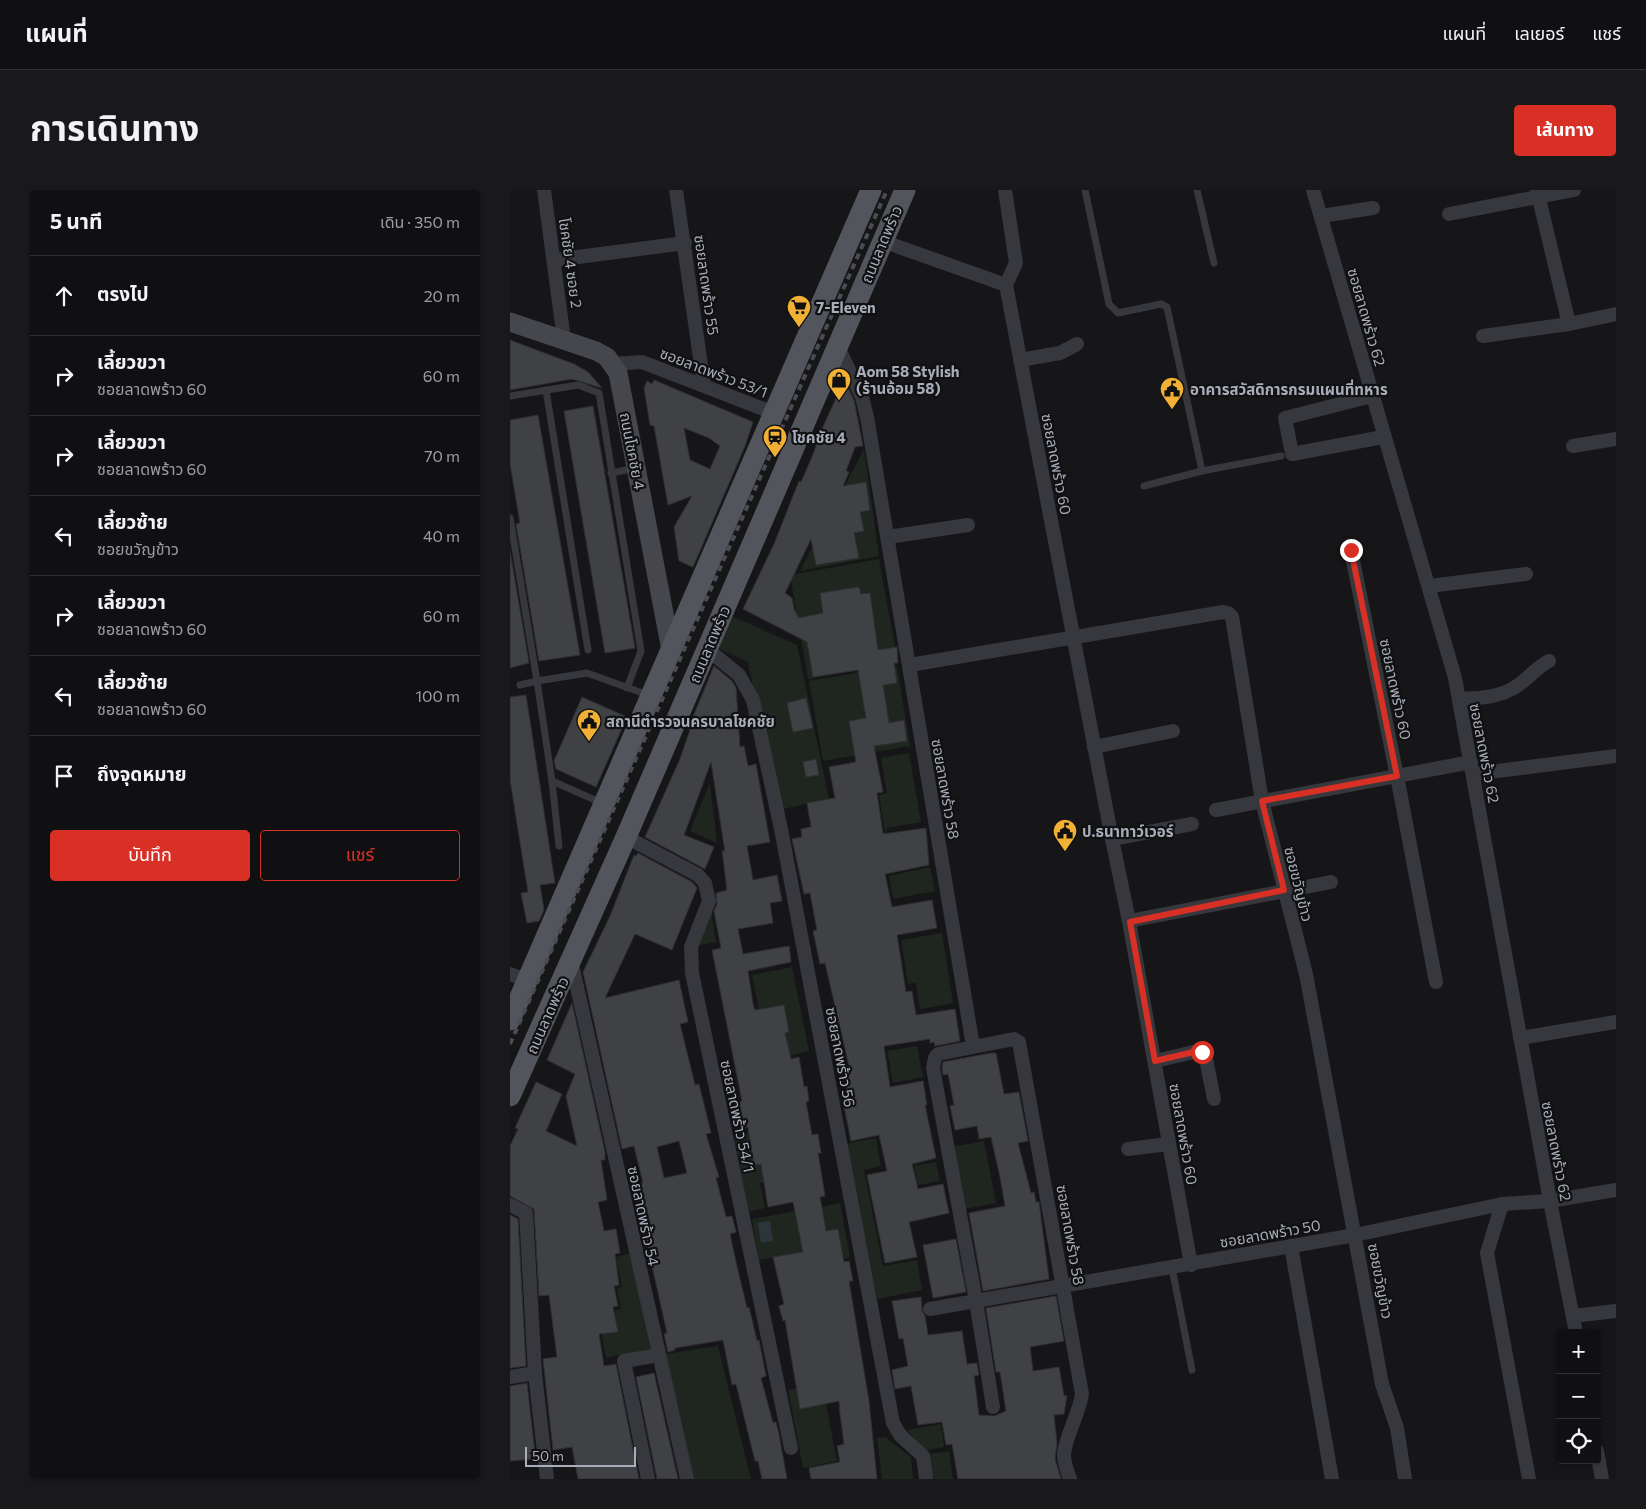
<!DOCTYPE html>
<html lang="th">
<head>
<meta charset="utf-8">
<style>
  body { margin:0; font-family:Commissioner,"Noto Sans Thai",sans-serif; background:#19191b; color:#f1f3f6 }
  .controls { position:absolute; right:15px; bottom:15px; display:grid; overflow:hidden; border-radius:5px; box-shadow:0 1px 4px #0004 }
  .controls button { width:45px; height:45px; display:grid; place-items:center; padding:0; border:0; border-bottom:1px solid #303032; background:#101012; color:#f1f3f6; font:25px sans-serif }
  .scale { position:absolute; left:15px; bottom:12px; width:111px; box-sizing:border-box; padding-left:5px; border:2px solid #a8adb8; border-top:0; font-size:14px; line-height:18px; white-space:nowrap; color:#a8adb8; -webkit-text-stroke:4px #111113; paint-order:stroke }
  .stop { position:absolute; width:15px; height:15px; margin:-11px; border:4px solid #d93025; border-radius:50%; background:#fff }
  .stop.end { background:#d93025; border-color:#fff; box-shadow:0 1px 5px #0008 }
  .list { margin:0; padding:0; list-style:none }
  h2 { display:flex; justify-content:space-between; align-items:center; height:65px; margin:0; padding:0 20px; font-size:21px }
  h2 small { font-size:16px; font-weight:400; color:#9c9d9f }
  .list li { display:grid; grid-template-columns:32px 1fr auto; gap:15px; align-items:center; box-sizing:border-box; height:80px; padding:0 20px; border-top:1px solid #303032 }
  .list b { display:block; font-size:19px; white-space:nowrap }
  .list p { margin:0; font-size:16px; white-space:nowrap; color:#9c9d9f }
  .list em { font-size:16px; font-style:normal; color:#9c9d9f }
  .actions { display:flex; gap:10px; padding:15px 20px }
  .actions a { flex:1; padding:11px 0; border:1px solid #d93025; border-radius:5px; text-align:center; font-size:18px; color:#d93025 }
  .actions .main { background:#d93025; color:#fff }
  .icon { flex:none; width:28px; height:28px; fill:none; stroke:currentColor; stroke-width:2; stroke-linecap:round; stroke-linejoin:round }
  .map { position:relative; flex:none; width:1106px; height:1289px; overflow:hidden; border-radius:5px }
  header { display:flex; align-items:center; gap:30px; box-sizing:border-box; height:70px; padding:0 25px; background:#101012; border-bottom:1px solid #303032 }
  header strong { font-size:24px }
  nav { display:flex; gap:28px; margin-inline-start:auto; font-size:18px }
  .intro { display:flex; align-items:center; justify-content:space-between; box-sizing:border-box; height:120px; padding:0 30px }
  h1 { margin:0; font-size:35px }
  .button { padding:12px 22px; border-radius:5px; background:#d93025; color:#fff; font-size:18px; font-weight:700 }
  main { display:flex; gap:30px; padding:0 30px }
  aside { flex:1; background:#101012; border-radius:5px; box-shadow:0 1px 4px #0004 }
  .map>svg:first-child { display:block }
  .green { fill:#1e261f }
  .water { fill:#2c353c }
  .building { fill:#404145; stroke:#303034; fill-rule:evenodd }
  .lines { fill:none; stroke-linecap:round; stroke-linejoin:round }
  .lane { stroke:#37383d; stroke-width:7 }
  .street { stroke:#37383d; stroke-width:14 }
  .secondary { stroke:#45474d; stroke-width:19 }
  .primary { stroke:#53555c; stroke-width:21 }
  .rail { stroke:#4a4c52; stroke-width:4; stroke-dasharray:6 5; stroke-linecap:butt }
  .route { stroke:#d93025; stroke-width:6 }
  .labels { text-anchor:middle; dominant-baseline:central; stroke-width:4.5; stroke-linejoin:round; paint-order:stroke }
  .street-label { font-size:15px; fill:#a8adb8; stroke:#111113 }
  .poi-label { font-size:15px; font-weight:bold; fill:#a8adb8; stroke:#111113; text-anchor:start }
</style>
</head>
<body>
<header>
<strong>แผนที่</strong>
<nav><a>แผนที่</a><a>เลเยอร์</a><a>แชร์</a></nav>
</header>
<div class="intro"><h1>การเดินทาง</h1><a class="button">เส้นทาง</a></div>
<main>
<aside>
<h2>5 นาที<small>เดิน · 350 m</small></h2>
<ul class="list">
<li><svg class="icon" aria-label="ahead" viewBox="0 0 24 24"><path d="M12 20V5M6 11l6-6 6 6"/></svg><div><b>ตรงไป</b></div><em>20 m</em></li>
<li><svg class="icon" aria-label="right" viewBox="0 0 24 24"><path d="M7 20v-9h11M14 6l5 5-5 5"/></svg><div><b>เลี้ยวขวา</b><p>ซอยลาดพร้าว 60</p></div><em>60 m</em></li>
<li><svg class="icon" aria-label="right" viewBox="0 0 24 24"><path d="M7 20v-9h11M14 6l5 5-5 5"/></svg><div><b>เลี้ยวขวา</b><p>ซอยลาดพร้าว 60</p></div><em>70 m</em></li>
<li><svg class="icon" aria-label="left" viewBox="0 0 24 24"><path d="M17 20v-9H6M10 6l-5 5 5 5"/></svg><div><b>เลี้ยวซ้าย</b><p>ซอยขวัญข้าว</p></div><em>40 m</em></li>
<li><svg class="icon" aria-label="right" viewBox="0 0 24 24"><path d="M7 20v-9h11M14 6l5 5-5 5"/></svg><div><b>เลี้ยวขวา</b><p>ซอยลาดพร้าว 60</p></div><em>60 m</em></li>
<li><svg class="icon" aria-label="left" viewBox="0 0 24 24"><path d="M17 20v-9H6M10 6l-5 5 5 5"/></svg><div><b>เลี้ยวซ้าย</b><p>ซอยลาดพร้าว 60</p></div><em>100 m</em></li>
<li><svg class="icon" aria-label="arrive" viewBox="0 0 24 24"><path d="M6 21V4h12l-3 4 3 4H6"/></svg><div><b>ถึงจุดหมาย</b></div></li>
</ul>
<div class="actions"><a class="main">บันทึก</a><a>แชร์</a></div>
</aside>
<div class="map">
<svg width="1106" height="1289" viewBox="0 0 1106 1289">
  <rect width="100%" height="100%" fill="#161618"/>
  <g class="green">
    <polygon points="354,259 369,366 290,381"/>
    <polygon points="369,369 388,473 298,489 280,385"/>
    <polygon points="222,426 287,455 319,609 268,620 238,472 208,458"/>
    <polygon points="387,476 400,556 313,571 299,491"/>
    <polygon points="399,563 411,632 376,638 380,662 366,644 375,642 369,605 377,603 371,568"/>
    <polygon points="200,593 207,653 180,641"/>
    <polygon points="420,677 425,701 383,709 379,686"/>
    <polygon points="200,714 206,752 181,757"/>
    <polygon points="432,743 443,813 410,819 406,793 398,794 391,750"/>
    <polygon points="282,777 299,861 259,870 242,785"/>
    <polygon points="407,856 413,887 383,893 377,861"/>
    <polygon points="267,937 259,991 250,993 255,1018 238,1022 224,946"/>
    <polygon points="366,948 371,976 354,980 373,1076 407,1070 412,1100 367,1109 336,954"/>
    <polygon points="474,951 486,1013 454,1019 442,957"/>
    <polygon points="426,972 430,991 408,995 404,976"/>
    <polygon points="330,1013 340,1067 334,1069 328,1039 316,1041 311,1017"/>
    <polygon points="285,1021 290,1050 302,1048 292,1079 289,1062 249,1070 242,1029"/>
    <polygon points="122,1063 140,1159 96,1168 88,1124 111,1119 107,1098 112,1097 106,1067"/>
    <polygon points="208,1156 241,1289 177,1289 149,1165"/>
    <polygon points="312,1193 327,1271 293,1278 278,1200"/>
    <polygon points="431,1234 434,1257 415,1260 397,1240"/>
    <polygon points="375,1247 401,1267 403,1289 372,1289 367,1248"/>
    <polygon points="439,1261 443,1289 422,1289 419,1264"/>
  </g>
  <polygon class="water" points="260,1031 263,1051 251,1053 248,1033"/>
  <g class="building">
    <polygon points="0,150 64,174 78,182 92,198 62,189 0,200"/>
    <path d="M144,190L243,232L235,256L183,377L169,371L164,337L182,306L158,315L144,236L140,235L134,198L137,191L142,194ZM174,238L199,248L210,256L200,279L180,270Z"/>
    <polygon points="332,195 338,198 344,210 353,256 345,257 336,281 339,282 333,296 356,292 360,320 350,322 354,341 344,343 349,368 306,375 301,349 275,403 282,408 284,419 289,428 313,423 310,403 349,397 351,404 360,403 368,460 387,457 388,473 384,473 387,493 373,495 379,533 394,530 397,551 364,556 373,602 367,603 373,644 416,638 419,675 375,684 382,717 422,710 427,738 387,745 396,802 402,801 406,825 445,819 450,851 425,856 424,852 420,853 420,849 374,856 380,897 413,891 417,915 415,915 426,968 402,974 408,999 433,994 439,1023 399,1032 407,1067 375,1073 357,985 377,981 369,945 341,951 334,916 339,915 333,877 339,876 315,773 310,774 303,741 307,740 300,703 294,704 282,649 292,647 291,639 301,637 297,613 325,608 319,577 346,572 339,531 356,528 348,480 303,487 297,452 233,419 264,354 289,291 291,292 302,267 312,239"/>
    <polygon points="83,216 125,458 95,463 54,221"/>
    <polygon points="28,225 70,465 29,471 6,334 10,333 0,274 0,230"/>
    <polygon points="0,361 19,473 0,478"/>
    <polygon points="204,476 222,491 226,498 230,557 234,556 238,576 246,574 260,652 237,656 243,690 267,685 272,711 260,713 263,733 228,739 233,764 279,756 281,772 238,781 243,814 245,820 274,815 279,842 275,843 281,869 289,867 294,897 297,896 299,911 296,912 302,945 308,944 311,963 308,963 315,1006 310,1007 316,1041 328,1039 334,1072 339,1071 343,1091 339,1091 359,1211 367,1289 301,1289 299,1278 330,1272 327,1256 334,1254 330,1224 329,1211 290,1219 275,1130 273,1131 269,1116 274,1114 263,1067 293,1062 283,1012 258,1017 251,974 244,975 238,937 226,939 221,914 232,911 202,760 211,758 204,721 207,714 206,703 217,700 212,660 215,662 201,572 174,645 204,657 195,679 135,647 170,569 180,540 178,539"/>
    <polygon points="16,505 45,693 30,695 34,720 29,731 17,733 11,703 18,702 0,590 0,507"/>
    <polygon points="72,507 117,527 86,597 46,579 44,571"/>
    <polygon points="296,508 303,538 283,542 277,513"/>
    <polygon points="306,569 309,585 296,587 293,572"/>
    <path d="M128,663L182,692L187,698L162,760L125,744L95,808L169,790L178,832L170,834L185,895L189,894L201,943L196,944L209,987L206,988L216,1027L222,1026L226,1042L220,1044L226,1072L237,1118L239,1117L247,1151L249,1150L256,1186L251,1188L263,1233L266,1232L269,1244L277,1289H252L248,1271H245L226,1194L222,1195L213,1150L165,1158V1160L158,1162L154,1144L157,1143L124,995L133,993L124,956L112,959L73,782L100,726L124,665L126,666ZM169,951L177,983L154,988L147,957Z"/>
    <polygon points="62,813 95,962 95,970 91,970 97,1010 88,1012 94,1041 106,1039 110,1063 105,1064 109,1095 104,1096 108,1116 103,1117 108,1142 89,1144 94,1176 106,1174 129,1289 68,1289 62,1257 43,1260 33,1169 47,1167 39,1105 29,1106 24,1019 0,1006 0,956 8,939 5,938 26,892 52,904 36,941 67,956 56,906 65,884 37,870"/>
    <polygon points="481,863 486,863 494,904 509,902 518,951 508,953 521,1003 524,1002 526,1012 529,1012 539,1089 473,1101 459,1023 495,1016 490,987 481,947 469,949 467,936 445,940 440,916 444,915 438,884 433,885 432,878 433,872"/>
    <polygon points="0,1025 8,1029 16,1176 0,1178"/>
    <polygon points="446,1049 456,1102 423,1108 413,1055"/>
    <polygon points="546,1106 554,1151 520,1157 523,1181 549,1177 554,1206 557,1205 554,1224 544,1225 547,1253 545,1269 551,1289 448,1289 442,1254 436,1255 432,1232 408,1235 401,1196 385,1199 382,1180 398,1176 393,1148 389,1149 382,1111 411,1107 412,1121 415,1126 418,1145 452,1141 457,1174 467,1173 469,1185 464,1186 469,1225 484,1226 496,1221 490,1182 486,1182 476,1118"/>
    <polygon points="144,1183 168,1289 147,1289 126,1187"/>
    <polygon points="17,1193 25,1264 24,1269 0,1271 0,1196"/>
  </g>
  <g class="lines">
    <g class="lane">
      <polyline points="575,0 599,114 608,123 651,114 657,117 692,281"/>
      <polyline points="687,0 704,73"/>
      <polyline points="36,200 78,460"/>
      <polyline points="0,206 68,195 89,203 131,461 117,498"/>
      <polyline points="101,283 126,278"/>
      <polyline points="634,296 692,281 771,266"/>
      <polyline points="0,328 27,491 10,495"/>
      <polyline points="42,591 49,656"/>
      <polyline points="92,613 42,591 27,491 77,483 138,505"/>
      <polyline points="662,1078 682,1180"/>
    </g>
    <g class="street">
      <polyline points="34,0 54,150"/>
      <polyline points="166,0 194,196"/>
      <polyline points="495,0 506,73 496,95 602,649 619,731 681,1075"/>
      <polyline points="803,0 945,488 1040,1011 1066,1143"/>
      <polyline points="1027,0 1059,134"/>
      <polyline points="939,24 1064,0"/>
      <polyline points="811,26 863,18"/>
      <polyline points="372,51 496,95"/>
      <polyline points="45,70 175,53"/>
      <polyline points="973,146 1059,134 1106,124"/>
      <polyline points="327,155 352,207 357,227 463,856"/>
      <polyline points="510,170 550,163 567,154"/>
      <polyline points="102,174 132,172 264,223"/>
      <polyline points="862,206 775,228 782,264 873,247"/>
      <polyline points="1063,256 1106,249"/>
      <polyline points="378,347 458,335"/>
      <polyline points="841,361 887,586 926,792"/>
      <polyline points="919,396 1016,384"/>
      <polyline points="197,459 229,485 243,510 271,639 383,1233 390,1245 413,1266 416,1289"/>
      <polyline points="400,475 713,422 718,423 722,427 752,611 796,784 872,1194 887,1238 895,1289"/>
      <path d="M949,509C967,508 986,508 1002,499C1016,492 1025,478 1039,471"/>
      <polyline points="584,557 663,541"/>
      <polyline points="963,584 1106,566"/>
      <polyline points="706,620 961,572"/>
      <polyline points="116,647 188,685 195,693 199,711 181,757 182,783 281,1258"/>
      <polyline points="602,649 682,634"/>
      <polyline points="619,731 821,692"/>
      <polyline points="61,770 177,1289"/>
      <polyline points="0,784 17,790"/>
      <polyline points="1010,848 1106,832"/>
      <polyline points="645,871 688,861 695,864 704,909"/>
      <polyline points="618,959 659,954"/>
      <polyline points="992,1014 977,1063 1019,1289"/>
      <polyline points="0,1015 16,1023 25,1183 37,1289"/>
      <polyline points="781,1056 822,1289"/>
      <polyline points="420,1119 845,1045 992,1014 1040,1011 1106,1000"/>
      <polyline points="1063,1126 1106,1121"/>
      <polyline points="0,1187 25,1183"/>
      <path d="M483,1217L466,1111L423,878L425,868L428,864L504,849L509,852L572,1204C569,1225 554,1249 554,1266C554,1273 558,1282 560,1289"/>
      <polyline points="1087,1261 1092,1289"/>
      <polyline points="138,1289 114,1171 149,1165"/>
    </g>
    <polyline class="secondary" points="0,132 86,161 97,167 108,183 161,460"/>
    <g class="primary">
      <polyline points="0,830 361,0"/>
      <polyline points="0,906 116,647 395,0"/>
    </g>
    <polyline class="rail" points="0,854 377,0"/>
  </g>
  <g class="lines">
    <polyline class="route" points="692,862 688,861 645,871 620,732 774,700 752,611 887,586 841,360"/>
  </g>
  <defs>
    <symbol id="supermarket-pin" viewBox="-11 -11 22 30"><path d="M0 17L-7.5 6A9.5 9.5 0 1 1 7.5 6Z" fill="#f2b134" stroke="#111113"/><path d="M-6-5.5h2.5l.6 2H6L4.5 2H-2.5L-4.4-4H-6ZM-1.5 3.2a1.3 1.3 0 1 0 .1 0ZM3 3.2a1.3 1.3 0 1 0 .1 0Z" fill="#111"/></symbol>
    <symbol id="shop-pin" viewBox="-11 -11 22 30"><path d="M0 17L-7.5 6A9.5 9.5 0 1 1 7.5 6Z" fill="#f2b134" stroke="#111113"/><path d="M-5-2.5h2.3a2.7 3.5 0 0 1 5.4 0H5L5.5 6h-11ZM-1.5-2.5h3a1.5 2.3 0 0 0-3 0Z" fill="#111"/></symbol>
    <symbol id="civic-pin" viewBox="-11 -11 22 30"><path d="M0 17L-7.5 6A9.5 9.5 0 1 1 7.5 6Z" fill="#f2b134" stroke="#111113"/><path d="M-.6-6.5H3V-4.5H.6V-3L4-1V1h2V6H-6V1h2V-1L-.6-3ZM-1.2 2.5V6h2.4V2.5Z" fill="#111"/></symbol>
    <symbol id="station-pin" viewBox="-11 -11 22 30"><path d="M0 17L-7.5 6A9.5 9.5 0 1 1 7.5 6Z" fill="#f2b134" stroke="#111113"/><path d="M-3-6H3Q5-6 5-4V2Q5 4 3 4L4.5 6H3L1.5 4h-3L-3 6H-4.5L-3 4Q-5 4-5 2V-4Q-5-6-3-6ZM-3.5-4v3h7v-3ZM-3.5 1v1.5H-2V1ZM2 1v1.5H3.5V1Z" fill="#111"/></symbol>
  </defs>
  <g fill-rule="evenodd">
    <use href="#supermarket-pin" x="275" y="103" width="28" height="38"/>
    <use href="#shop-pin" x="315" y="176" width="28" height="38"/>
    <use href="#civic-pin" x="648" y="185" width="28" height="38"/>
    <use href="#station-pin" x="251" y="233" width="28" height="38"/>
    <use href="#civic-pin" x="65" y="517" width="28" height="38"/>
    <use href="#civic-pin" x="541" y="627" width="28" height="38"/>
  </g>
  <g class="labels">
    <g class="street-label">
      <text transform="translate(371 54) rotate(-67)">ถนนลาดพร้าว</text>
      <text transform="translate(61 73) rotate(82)">โชคชัย 4 ซอย 2</text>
      <text transform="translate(197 95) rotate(82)">ซอยลาดพร้าว 55</text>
      <text transform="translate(857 127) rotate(74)">ซอยลาดพร้าว 62</text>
      <text transform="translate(204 182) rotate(21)">ซอยลาดพร้าว 53/1</text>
      <text transform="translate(123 261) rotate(79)">ถนนโชคชัย 4</text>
      <text transform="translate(547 274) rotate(79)">ซอยลาดพร้าว 60</text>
      <text transform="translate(199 454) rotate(-67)">ถนนลาดพร้าว</text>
      <text transform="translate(886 499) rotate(78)">ซอยลาดพร้าว 60</text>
      <text transform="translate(975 563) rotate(79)">ซอยลาดพร้าว 62</text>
      <text transform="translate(436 599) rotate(80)">ซอยลาดพร้าว 58</text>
      <text transform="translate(789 694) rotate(76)">ซอยขวัญข้าว</text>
      <text transform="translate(37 825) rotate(-66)">ถนนลาดพร้าว</text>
      <text transform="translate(331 867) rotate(79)">ซอยลาดพร้าว 56</text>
      <text transform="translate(228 926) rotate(78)">ซอยลาดพร้าว 54/1</text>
      <text transform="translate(674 944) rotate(80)">ซอยลาดพร้าว 60</text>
      <text transform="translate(1047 961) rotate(79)">ซอยลาดพร้าว 62</text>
      <text transform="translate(134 1026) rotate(78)">ซอยลาดพร้าว 54</text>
      <text transform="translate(760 1043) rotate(-10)">ซอยลาดพร้าว 50</text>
      <text transform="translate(561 1045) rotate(80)">ซอยลาดพร้าว 58</text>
      <text transform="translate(871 1091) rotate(79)">ซอยขวัญข้าว</text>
    </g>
    <g class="poi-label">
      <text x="306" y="117">7-Eleven</text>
      <text x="346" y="181">Aom 58 Stylish<tspan x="346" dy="17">(ร้านอ้อม 58)</tspan></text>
      <text x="680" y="199">อาคารสวัสดิการกรมแผนที่ทหาร</text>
      <text x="282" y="247">โชคชัย 4</text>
      <text x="96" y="531">สถานีตำรวจนครบาลโชคชัย</text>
      <text x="572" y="641">ป.ธนาทาว์เวอร์</text>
    </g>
  </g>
</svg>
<div class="controls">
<button>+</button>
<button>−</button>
<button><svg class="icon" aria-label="locate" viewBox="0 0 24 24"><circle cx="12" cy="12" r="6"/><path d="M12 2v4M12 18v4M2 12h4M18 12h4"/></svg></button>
</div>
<div class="scale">50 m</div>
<div class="stop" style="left:692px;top:862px"></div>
<div class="stop end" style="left:841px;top:360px"></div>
</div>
</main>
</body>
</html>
